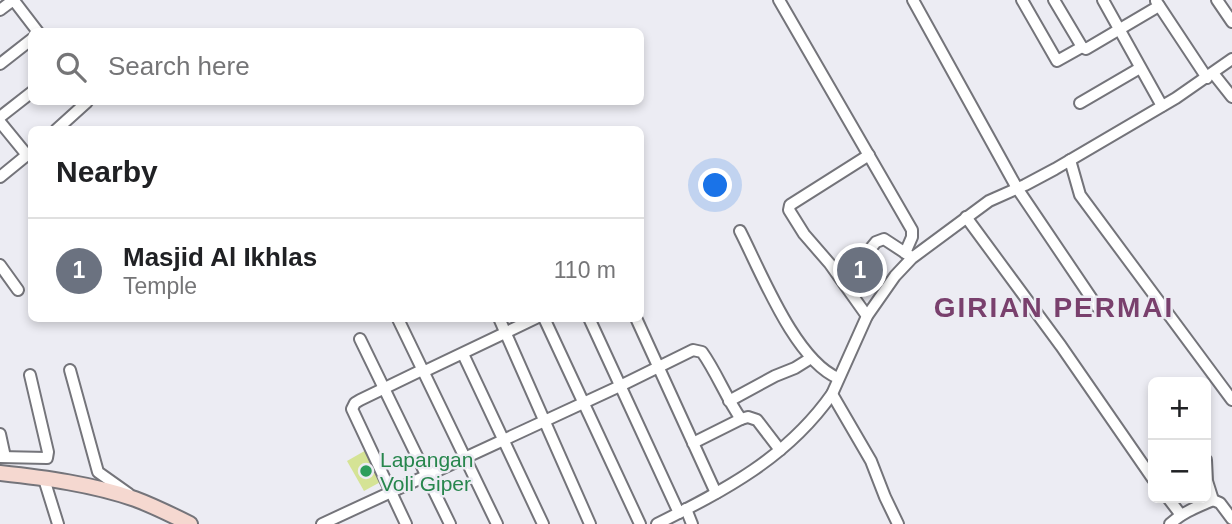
<!DOCTYPE html>
<html lang="en">
<head>
<meta charset="utf-8">
<style>
  body { margin:0; font-family:Arial,sans-serif; background:#f6f6f6; color:#202124 }
  .controls { position:absolute; right:21px; bottom:21px; display:grid; overflow:hidden; border-radius:10px; box-shadow:0 4px 10px #0003 }
  .controls button { width:63px; height:63px; display:grid; place-items:center; padding:0; border:0; border-bottom:2px solid #e0e0e0; background:#fff; color:#202124; font:35px sans-serif }
  .you { position:absolute; left:716px; top:186px; width:24px; height:24px; margin:-18px; border:5px solid #fff; border-radius:50%; background:#1a73e8; box-shadow:0 0 0 10px #1a73e833 }
  .badge { display:grid; place-items:center; width:46px; height:46px; border-radius:50%; background:#b45309; color:#fff; font-size:23px; font-weight:700 }
  .pin { position:absolute; translate:-50% -50%; border:4px solid #fff; box-shadow:0 2px 7px #0006 }
  .list { margin:0; padding:0; list-style:none }
  h2 { display:flex; justify-content:space-between; align-items:center; height:91px; margin:0; padding:0 28px; font-size:30px }
  h2 small { font-size:23px; font-weight:400; color:#757577 }
  .list li { display:grid; grid-template-columns:46px 1fr auto; gap:21px; align-items:center; box-sizing:border-box; height:105px; padding:0 28px; border-top:2px solid #e0e0e0 }
  .list b { display:block; font-size:26px; white-space:nowrap }
  .list p { margin:0; font-size:23px; white-space:nowrap; color:#757577 }
  .list em { font-size:23px; font-style:normal; color:#757577 }
  .icon { flex:none; width:38px; height:38px; fill:none; stroke:currentColor; stroke-width:2; stroke-linecap:round; stroke-linejoin:round }
  .map { position:relative; flex:none; width:1232px; height:524px; overflow:hidden }
  .search { position:absolute; background:#fff; box-shadow:0 4px 10px #0003; left:28px; top:28px; width:616px; height:77px; display:flex; align-items:center; gap:18px; box-sizing:border-box; padding:0 24px; border-radius:10px; color:#757577; font-size:26px }
  .panel { position:absolute; background:#fff; box-shadow:0 4px 10px #0003; left:28px; top:126px; width:616px; height:196px; border-radius:10px }
  .map>svg:first-child { display:block }
  .green { fill:#d5e395 }
  .lines { fill:none; stroke-linecap:round; stroke-linejoin:round }
  .street-casing { stroke:#74747a; stroke-width:14 }
  .secondary-casing { stroke:#74747a; stroke-width:18 }
  .street { stroke:#fff; stroke-width:10 }
  .secondary { stroke:#f5d8d0; stroke-width:14 }
  .leisure-dot { fill:#2e9e5b; stroke:#ececf3; stroke-width:2.5 }
  .labels { text-anchor:middle; dominant-baseline:central; stroke-width:5; stroke-linejoin:round; paint-order:stroke }
  .leisure-label { font-size:21px; fill:#27864d; stroke:#ececf3; text-anchor:start }
  .district-label { font-size:28px; font-weight:bold; letter-spacing:2px; fill:#79406d; stroke:#ececf3 }
</style>
</head>
<body>
<div class="map">
<svg width="1232" height="524" viewBox="0 0 1232 524">
  <rect width="100%" height="100%" fill="#ececf3"/>
  <polygon class="green" points="368,449 384,480 364,491 347,461"/>
  <g class="lines">
    <defs>
      <g id="street">
        <polyline points="779,0 912,230 912,237 905,253"/>
        <polyline points="913,0 1017,188 1098,308"/>
        <polyline points="1022,0 1057,61 1082,47"/>
        <polyline points="1054,0 1082,47 1086,49 1159,6"/>
        <polyline points="1103,0 1162,106"/>
        <polyline points="1217,0 1232,22"/>
        <polyline points="1156,1 1207,78"/>
        <polyline points="0,10 12,1 15,2 38,32"/>
        <polyline points="0,64 32,39"/>
        <polyline points="1213,73 1232,97"/>
        <polyline points="1080,103 1140,68"/>
        <polyline points="0,117 32,92"/>
        <polyline points="0,122 27,155 32,151"/>
        <polyline points="56,130 87,102"/>
        <polyline points="1070,160 1080,195 1232,400"/>
        <polyline points="0,177 27,155"/>
        <polyline points="966,217 1061,346 1153,479"/>
        <path d="M740,231C761,272 795,360 838,378"/>
        <polyline points="867,253 876,242 884,239 910,256"/>
        <polyline points="0,265 18,290"/>
        <polyline points="867,316 830,264 804,234 789,210 790,205 869,155"/>
        <polyline points="499,318 590,524"/>
        <polyline points="544,318 640,524"/>
        <polyline points="589,318 679,513"/>
        <polyline points="636,318 716,493"/>
        <polyline points="398,319 497,524"/>
        <polyline points="360,339 450,524"/>
        <polyline points="463,354 543,524"/>
        <polyline points="70,370 98,472 129,494"/>
        <polyline points="423,372 536,318"/>
        <polyline points="832,394 871,461 885,497 898,524"/>
        <polyline points="729,401 775,376 795,368 811,358"/>
        <polyline points="0,434 5,457"/>
        <polyline points="693,443 741,419"/>
        <polyline points="0,457 47,458 48,452 30,375"/>
        <polyline points="1206,460 1207,481 1213,500"/>
        <polyline points="44,479 58,524"/>
        <polyline points="1168,498 1181,515"/>
        <polyline points="686,509 692,524"/>
        <path d="M322,524L620,386L693,350L702,352C717,373 726,398 741,419L748,417L757,420L780,450"/>
        <polyline points="406,524 352,409 355,403 360,400 422,370"/>
        <path d="M657,524C725,490 787,458 832,394L867,316L895,276L912,258L989,201L1025,185L1055,169L1176,98L1232,59"/>
        <path d="M1170,524C1183,512 1197,507 1213,500L1220,503L1232,519"/>
      </g>
      <path id="secondary" d="M0,473C45,478 92,484 135,499C154,506 172,515 190,524"/>
    </defs>
    <use href="#street" class="street-casing"/>
    <use href="#secondary" class="secondary-casing"/>
    <use href="#street" class="street"/>
    <use href="#secondary" class="secondary"/>
  </g>
  <circle class="leisure-dot" cx="366" cy="471" r="7"/>
  <g class="labels">
    <g class="leisure-label">
      <text x="380" y="459">Lapangan<tspan x="380" dy="24">Voli Giper</tspan></text>
    </g>
    <g class="district-label">
      <text x="1054" y="307">GIRIAN PERMAI</text>
    </g>
  </g>
</svg>
<div class="controls">
<button>+</button>
<button>−</button>
</div>
<div class="you"></div>
<div class="pin badge" style="left:860px;top:270px;background:#6b7280">1</div>
<div class="search"><svg class="icon" aria-label="search" viewBox="0 0 24 24"><circle cx="10" cy="10" r="6"/><path d="M15 15l6 6"/></svg>Search here</div>
<section class="panel">
<h2>Nearby<small></small></h2>
<ul class="list">
<li><span class="badge" style="background:#6b7280">1</span><div><b>Masjid Al Ikhlas</b><p>Temple</p></div><em>110 m</em></li>
</ul>
</section>
</div>
</body>
</html>
